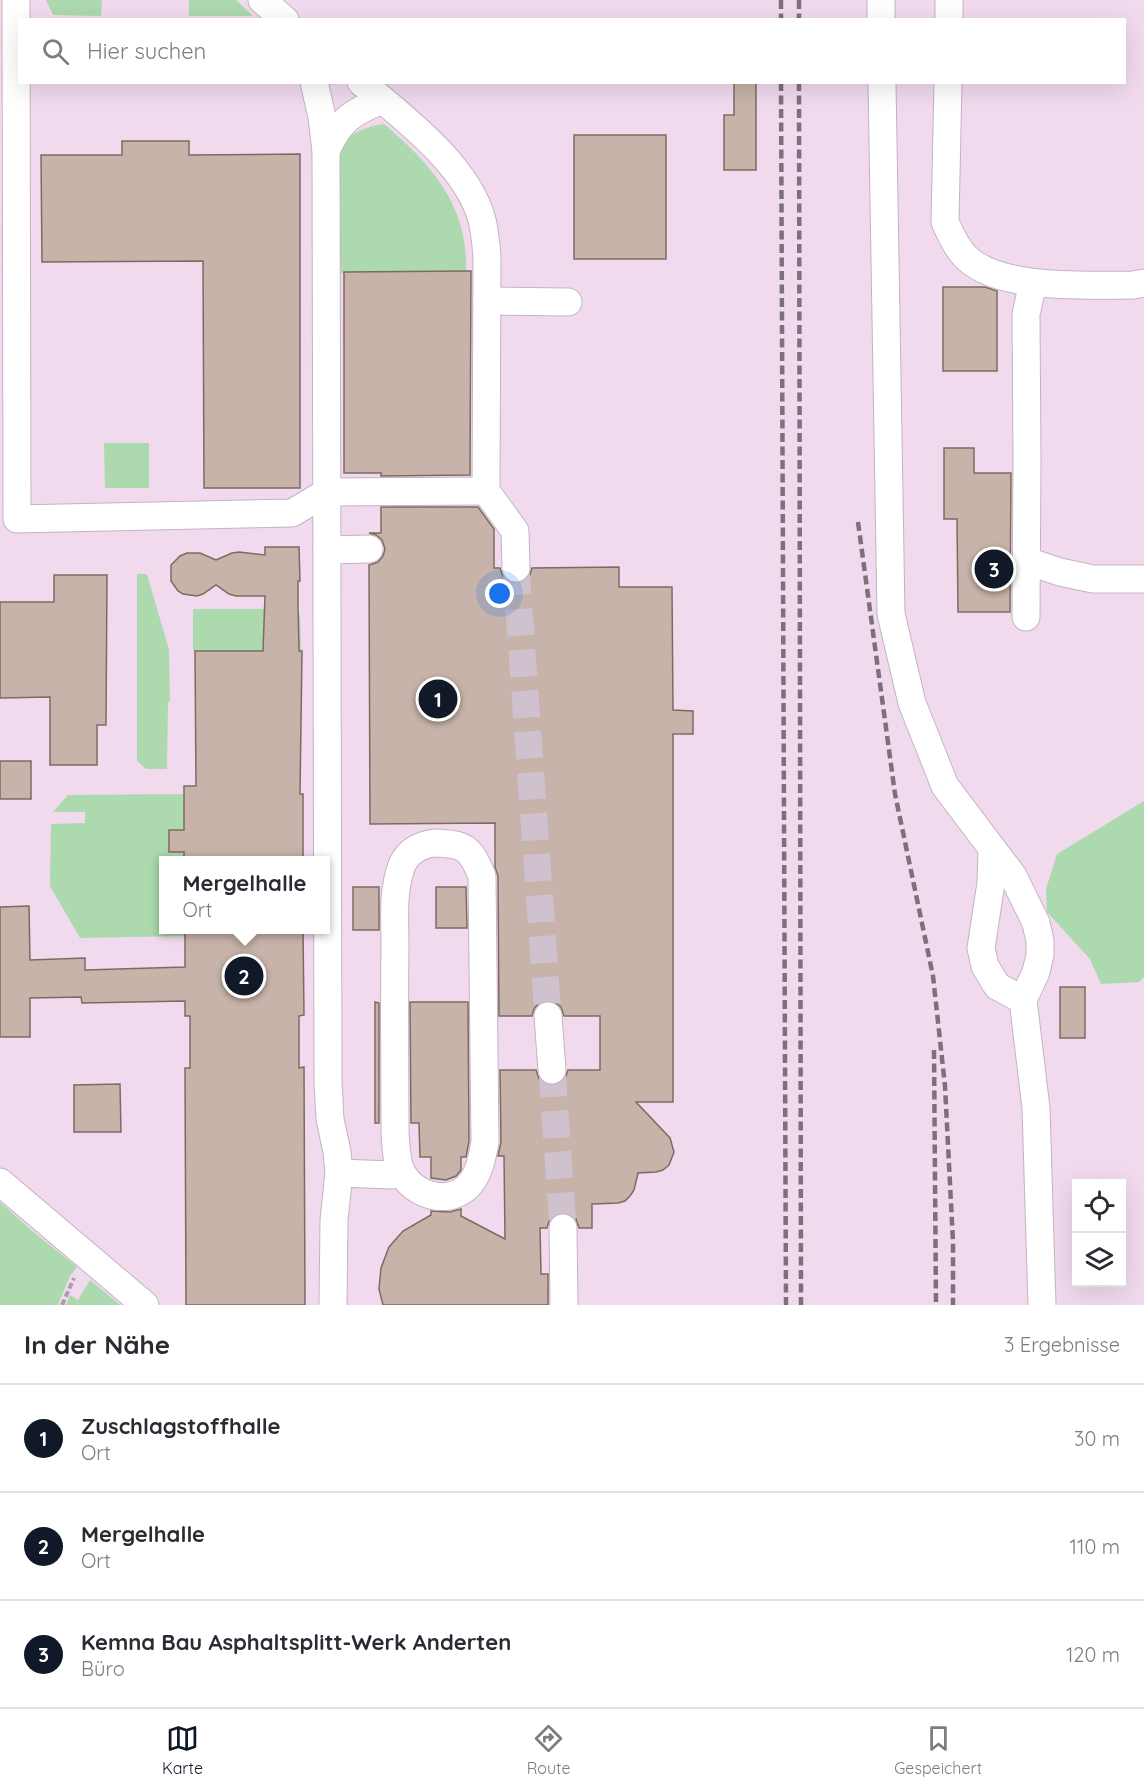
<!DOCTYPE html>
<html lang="de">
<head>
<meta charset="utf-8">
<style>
  body { margin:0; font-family:Quicksand,sans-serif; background:#f2f2f3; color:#2b2b33 }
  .controls { position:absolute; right:18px; bottom:18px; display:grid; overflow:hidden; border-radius:0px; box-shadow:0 6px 24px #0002 }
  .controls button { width:54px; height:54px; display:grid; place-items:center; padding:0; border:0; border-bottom:2px solid #e1e1e2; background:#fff; color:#2b2b33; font:30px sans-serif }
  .you { position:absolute; left:500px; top:594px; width:21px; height:21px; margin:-15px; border:4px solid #fff; border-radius:50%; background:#1a73e8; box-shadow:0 0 0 9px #1a73e833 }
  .badge { display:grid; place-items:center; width:39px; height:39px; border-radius:50%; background:#111827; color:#fff; font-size:20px; font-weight:700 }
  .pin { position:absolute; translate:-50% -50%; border:3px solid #fff; box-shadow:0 2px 6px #0006 }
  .popup { position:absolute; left:159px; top:856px; width:171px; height:78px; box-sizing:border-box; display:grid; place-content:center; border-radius:0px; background:#fff; filter:drop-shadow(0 2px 4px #0005); font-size:20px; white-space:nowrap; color:#7c7c81 }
  .popup b { font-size:22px; color:#2b2b33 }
  .popup::after { content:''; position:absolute; left:50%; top:100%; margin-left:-12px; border:12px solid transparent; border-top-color:#fff }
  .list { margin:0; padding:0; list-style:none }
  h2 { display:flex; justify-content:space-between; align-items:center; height:78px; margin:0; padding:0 24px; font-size:26px }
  h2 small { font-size:20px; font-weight:400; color:#7c7c81 }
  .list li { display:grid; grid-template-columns:39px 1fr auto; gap:18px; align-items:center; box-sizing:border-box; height:108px; padding:0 24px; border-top:2px solid #e1e1e2 }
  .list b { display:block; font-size:22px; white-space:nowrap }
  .list p { margin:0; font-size:20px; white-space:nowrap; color:#7c7c81 }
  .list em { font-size:20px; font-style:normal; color:#7c7c81 }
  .icon { flex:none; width:33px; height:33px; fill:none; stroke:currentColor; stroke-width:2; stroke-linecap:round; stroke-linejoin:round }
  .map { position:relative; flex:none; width:1144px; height:1305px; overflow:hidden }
  .search { position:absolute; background:#fff; box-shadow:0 6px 24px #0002; left:18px; right:18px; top:18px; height:66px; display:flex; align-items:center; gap:15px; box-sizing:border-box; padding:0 21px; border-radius:0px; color:#7c7c81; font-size:22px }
  .sheet { height:402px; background:#fff }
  nav { display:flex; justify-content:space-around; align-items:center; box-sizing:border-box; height:84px; border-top:2px solid #e1e1e2; background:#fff; font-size:16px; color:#7c7c81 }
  nav a { display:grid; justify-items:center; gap:3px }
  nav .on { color:#111827 }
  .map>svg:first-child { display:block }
  .built { fill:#f1daee; fill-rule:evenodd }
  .green { fill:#acd9ad }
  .building { fill:#c7b3a9; stroke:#7d6b61; stroke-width:1.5 }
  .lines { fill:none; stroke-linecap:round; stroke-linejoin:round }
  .minor-tunnel { stroke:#d0c1ce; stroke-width:27; stroke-dasharray:27 14; stroke-linecap:butt }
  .minor-casing { stroke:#c4b3c2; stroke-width:29 }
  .path { stroke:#ab9eaa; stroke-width:4; stroke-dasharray:6 3; stroke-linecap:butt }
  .minor { stroke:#fff; stroke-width:27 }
  .rail { stroke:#7c717b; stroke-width:4.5; stroke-dasharray:9 4.5; stroke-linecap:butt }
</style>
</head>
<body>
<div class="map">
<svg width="1144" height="1305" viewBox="0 0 1144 1305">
  <rect width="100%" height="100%" fill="#f8e7f6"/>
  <path class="built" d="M0,0H1144V801L1057,854L1144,843V1305H0ZM20,20H1124V82H20ZM163,860H325V930H163ZM1076,1184H1122V1282H1076Z"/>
  <g class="green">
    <polygon points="46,0 102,0 101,16 53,15"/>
    <polygon points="189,0 236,0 253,16 189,16"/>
    <path d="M384,124C432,165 468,205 466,271L344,272V274L339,273V146C352,133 366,126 384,124Z"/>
    <polygon points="104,443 149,443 149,488 105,488"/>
    <polygon points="137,574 147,574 169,650 170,702 168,702 167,769 146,769 137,761"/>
    <polygon points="193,609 265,609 300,615 301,651 193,651"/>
    <polygon points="184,794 184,860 163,860 163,930 185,930 185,936 80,938 50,886 51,824 85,823 85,812 53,812 68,795"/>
    <polygon points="1144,801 1144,977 1139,982 1101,984 1090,959 1047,912 1046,889 1057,854"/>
    <polygon points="0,1202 31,1230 77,1267 70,1276 58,1305 0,1305"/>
    <polygon points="90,1280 118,1303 120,1305 66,1305 70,1295 78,1300"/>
  </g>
  <g class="building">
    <polygon points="734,82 756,82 756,170 724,170 724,115 734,115"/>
    <rect x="574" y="135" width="92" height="124"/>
    <polygon points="122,141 189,141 189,155 300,154 300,488 204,488 203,261 42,262 41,155 122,155"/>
    <polygon points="466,271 471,271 470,475 381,476 381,473 344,473 344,272"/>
    <polygon points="943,287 985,287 997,291 997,371 943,371"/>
    <polygon points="944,448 974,448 974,473 1011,473 1010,612 958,612 957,519 944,519"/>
    <polygon points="381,507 478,507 494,529 494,568 500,568 503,577 509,582 517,584 525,581 530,575 532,568 619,567 619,587 672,587 673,710 693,711 693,734 673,734 673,1102 636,1102 670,1138 674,1152 669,1165 663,1170 656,1172 638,1173 634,1190 630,1196 625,1201 618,1203 592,1204 592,1228 579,1228 576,1219 571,1215 563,1212 554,1215 549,1221 547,1228 540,1228 541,1274 548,1274 548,1305 383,1305 379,1289 381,1268 389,1247 403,1231 431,1215 431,1211 450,1212 461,1209 461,1216 505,1239 504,1156 498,1156 501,1142 500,1070 536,1070 539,1079 546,1084 553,1086 561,1083 566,1076 568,1070 600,1070 600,1016 564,1016 561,1007 554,1002 547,1000 539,1003 534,1009 532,1016 499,1016 498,876 495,867 495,823 370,824 369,565 378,562 383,556 385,549 382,540 376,535 369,533 381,533"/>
    <polygon points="265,547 299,547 300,581 298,581 298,605 299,651 302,651 300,794 303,794 303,861 184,861 184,852 169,852 169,830 184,830 184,786 196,786 195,651 263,651 265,596 236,596 229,594 216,585 203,594 197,596 183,594 178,591 171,581 171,565 180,556 187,553 200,553 216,560 232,553 239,552 265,555"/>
    <polygon points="54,575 107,575 106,725 97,725 97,765 50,765 50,697 0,698 0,602 54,602"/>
    <rect x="0" y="761" width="31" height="38"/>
    <rect x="353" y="887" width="26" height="43"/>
    <polygon points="436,887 466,887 467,928 436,928"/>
    <polygon points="29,906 30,960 85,958 85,970 185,967 185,930 303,930 304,1015 299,1016 299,1068 304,1067 305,1305 186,1305 185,1068 190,1068 190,1016 185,1016 185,1001 82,1003 81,997 30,998 30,1037 0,1037 0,907"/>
    <rect x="1060" y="987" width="25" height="51"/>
    <polygon points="375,1002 379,1003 379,1123 375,1123"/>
    <polygon points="410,1002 468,1002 469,1141 466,1157 461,1157 461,1170 456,1176 446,1180 431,1178 431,1157 420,1157 419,1123 411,1123"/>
    <polygon points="120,1084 121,1132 74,1132 74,1085"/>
  </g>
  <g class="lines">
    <g class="minor-tunnel">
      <polyline points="516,568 548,1016"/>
      <polyline points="552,1070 563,1228"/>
    </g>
    <defs>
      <g id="minor">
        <polyline points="16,0 17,519 292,513 327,492 486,491"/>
        <polyline points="262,0 285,20"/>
        <polyline points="881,0 881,20"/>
        <polyline points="949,20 949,0"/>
        <path d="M314,82L322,117L326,151C340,120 351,113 382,100"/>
        <path d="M361,82C403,117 468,166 482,220C485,232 486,245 487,257L486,491L515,531L516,568"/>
        <polyline points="882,82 891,614 912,703 945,786 1013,876 1036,923 1040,941 1040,955 1036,972 1023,1000 1036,1108 1042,1305"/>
        <path d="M948,82L945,222C950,233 955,245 963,254C994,291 1088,285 1133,285L1144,283"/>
        <polyline points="326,151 328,1082 330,1119 337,1152 339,1173"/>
        <polyline points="487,301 568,302"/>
        <polyline points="327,550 369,549"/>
        <polyline points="1027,561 1060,572 1093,579 1144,579"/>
        <polyline points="1026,617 1027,461 1026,314 1033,283"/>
        <path d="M434,843C465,844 470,847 482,876L485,1142C482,1158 479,1177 466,1188C446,1205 414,1195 402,1173C396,1162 396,1145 395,1132C395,1071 394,1009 395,948C395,921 392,891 402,865C408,851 420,845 434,843Z"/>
        <polyline points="992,849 991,883 981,948 985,966 997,986 1023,1000"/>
        <polyline points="548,1016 552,1070"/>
        <polyline points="0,1182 145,1305"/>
        <polyline points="563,1228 564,1305"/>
        <polyline points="333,1305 334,1220 339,1173 392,1175 401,1172"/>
      </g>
    </defs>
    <use href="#minor" class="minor-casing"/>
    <polyline class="path" points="62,1305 74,1278"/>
    <use href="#minor" class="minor"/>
    <g class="rail">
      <polyline points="781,0 781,20"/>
      <polyline points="799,0 799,20"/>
      <polyline points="781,82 786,1305"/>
      <polyline points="799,82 801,1305"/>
      <polyline points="858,522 895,794 933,976 945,1086 953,1242 953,1305"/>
      <polyline points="934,1050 936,1305"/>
    </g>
  </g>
</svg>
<div class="controls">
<button><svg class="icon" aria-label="locate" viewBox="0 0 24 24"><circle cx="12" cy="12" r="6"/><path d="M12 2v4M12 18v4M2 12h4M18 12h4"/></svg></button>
<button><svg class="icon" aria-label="layers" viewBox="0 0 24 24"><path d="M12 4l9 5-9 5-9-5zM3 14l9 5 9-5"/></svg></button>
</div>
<div class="you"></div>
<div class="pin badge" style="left:438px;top:699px">1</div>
<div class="pin badge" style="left:244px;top:976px">2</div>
<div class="popup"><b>Mergelhalle</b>Ort</div>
<div class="pin badge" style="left:994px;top:569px">3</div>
<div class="search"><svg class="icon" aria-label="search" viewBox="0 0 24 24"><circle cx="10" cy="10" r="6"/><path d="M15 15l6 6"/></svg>Hier suchen</div>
</div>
<section class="sheet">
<h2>In der Nähe<small>3 Ergebnisse</small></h2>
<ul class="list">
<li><span class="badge">1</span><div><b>Zuschlagstoffhalle</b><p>Ort</p></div><em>30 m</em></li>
<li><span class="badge">2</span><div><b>Mergelhalle</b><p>Ort</p></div><em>110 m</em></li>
<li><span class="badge">3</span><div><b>Kemna Bau Asphaltsplitt-Werk Anderten</b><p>Büro</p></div><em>120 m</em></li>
</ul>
</section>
<nav>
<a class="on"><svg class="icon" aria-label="map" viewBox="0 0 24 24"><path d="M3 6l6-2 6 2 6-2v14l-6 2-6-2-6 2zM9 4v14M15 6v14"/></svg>Karte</a>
<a><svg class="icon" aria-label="directions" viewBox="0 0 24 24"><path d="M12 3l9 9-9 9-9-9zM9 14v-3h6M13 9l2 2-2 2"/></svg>Route</a>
<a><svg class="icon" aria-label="saved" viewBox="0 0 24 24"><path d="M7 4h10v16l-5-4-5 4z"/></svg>Gespeichert</a>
</nav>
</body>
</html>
